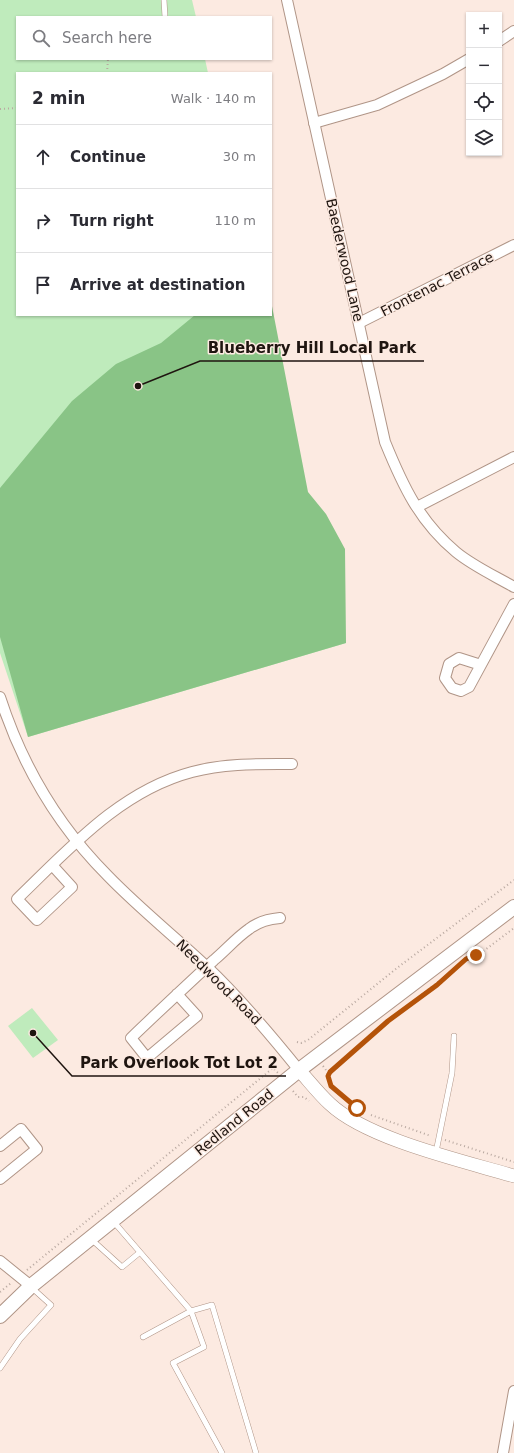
<!DOCTYPE html>
<html lang="en">
<head>
<meta charset="utf-8">
<style>
  body { margin:0; font-family:"DejaVu Sans",sans-serif; background:#f2f2f3; color:#2b2b33 }
  .controls { position:absolute; right:12px; top:12px; display:grid; overflow:hidden; border-radius:0px; box-shadow:0 1px 3px #0004 }
  .controls button { width:36px; height:36px; display:grid; place-items:center; padding:0; border:0; border-bottom:1px solid #e1e1e2; background:#fff; color:#2b2b33; font:20px sans-serif }
  .stop { position:absolute; width:12px; height:12px; margin:-9px; border:3px solid #b45309; border-radius:50%; background:#fff }
  .stop.end { background:#b45309; border-color:#fff; box-shadow:0 1px 4px #0008 }
  .list { margin:0; padding:0; list-style:none }
  h2 { display:flex; justify-content:space-between; align-items:center; height:52px; margin:0; padding:0 16px; font-size:17px }
  h2 small { font-size:13px; font-weight:400; color:#7c7c81 }
  .list li { display:grid; grid-template-columns:26px 1fr auto; gap:12px; align-items:center; box-sizing:border-box; height:64px; padding:0 16px; border-top:1px solid #e1e1e2 }
  .list b { display:block; font-size:15px; white-space:nowrap }
  .list em { font-size:13px; font-style:normal; color:#7c7c81 }
  .icon { flex:none; width:22px; height:22px; fill:none; stroke:currentColor; stroke-width:2; stroke-linecap:round; stroke-linejoin:round }
  .map { position:relative; flex:none; width:514px; height:1453px; overflow:hidden }
  .search { position:absolute; background:#fff; box-shadow:0 1px 3px #0004; left:16px; top:16px; width:256px; height:44px; display:flex; align-items:center; gap:10px; box-sizing:border-box; padding:0 14px; border-radius:0px; color:#7c7c81; font-size:15px }
  .panel { position:absolute; background:#fff; box-shadow:0 1px 3px #0004; left:16px; top:72px; width:256px; height:244px; border-radius:0px }
  .map>svg:first-child { display:block }
  .green { fill:#bfebbc }
  .forest { fill:#89c486 }
  .lines { fill:none; stroke-linecap:round; stroke-linejoin:round }
  .service-casing { stroke:#b09587; stroke-width:6 }
  .minor-casing { stroke:#b09587; stroke-width:12 }
  .tertiary-casing { stroke:#b09587; stroke-width:14 }
  .secondary-casing { stroke:#b09587; stroke-width:16 }
  .path { stroke:#b9a9a1; stroke-width:2; stroke-dasharray:1 3; stroke-linecap:butt }
  .service { stroke:#fff; stroke-width:5 }
  .minor { stroke:#fff; stroke-width:10 }
  .tertiary { stroke:#fff; stroke-width:13 }
  .secondary { stroke:#fff; stroke-width:14 }
  .route { stroke:#b45309; stroke-width:5 }
  .labels { text-anchor:middle; dominant-baseline:central; stroke-width:3; stroke-linejoin:round; paint-order:stroke }
  .street-label { font-size:14px; fill:#1f1510; stroke:#fceae1 }
  .leader { fill:none; stroke:#1f1510; stroke-width:1.5 }
  .callout-dot { fill:#1f1510; stroke:#fceae1; stroke-width:1.5 }
  .callout-label { font-size:15px; text-anchor:middle; font-weight:bold; fill:#1f1510; stroke:#fceae1; stroke-width:3; stroke-linejoin:round; paint-order:stroke }
</style>
</head>
<body>
<div class="map">
<svg width="514" height="1453" viewBox="0 0 514 1453">
  <rect width="100%" height="100%" fill="#fceae1"/>
  <g class="green">
    <polygon points="0,0 192,0 196,17 17,17 17,59 205,59 208,73 17,73 17,315 261,315 292,458 346,643 28,737 0,653"/>
    <polygon points="32,1008 58,1040 33,1058 8,1026"/>
  </g>
  <polygon class="forest" points="271,301 308,492 326,514 345,549 346,643 28,737 0,637 0,488 72,401 116,364 161,343 195,315 271,315"/>
  <g class="lines">
    <defs>
      <g id="service">
        <polyline points="164,0 165,17"/>
        <polyline points="436,1152 452,1073 454,1036"/>
        <polyline points="113,1221 191,1311 212,1305 256,1453"/>
        <polyline points="91,1239 122,1267 139,1253"/>
        <polyline points="143,1337 191,1311 204,1347 173,1363 222,1453"/>
        <polyline points="0,1368 20,1339 51,1305 31,1287"/>
      </g>
      <g id="minor">
        <path d="M287,0L385,442C403,486 419,521 456,552C473,566 495,576 514,587"/>
        <polyline points="499,41 514,31"/>
        <polyline points="314,123 377,105 443,74 469,59"/>
        <polyline points="359,323 514,245"/>
        <polyline points="417,507 514,457"/>
        <polyline points="481,665 459,658 449,664 445,678 452,688 461,691 469,687 514,604"/>
        <path d="M0,697C22,765 57,825 108,876C139,908 174,936 206,966C240,998 270,1034 299,1070"/>
        <path d="M52,865L72,887L37,920L17,899C69,849 120,791 192,772C225,763 259,764 292,764"/>
        <path d="M177,994L197,1016L147,1058L131,1038C158,1012 186,986 214,960C226,950 236,938 249,929C258,922 268,919 280,918"/>
        <polyline points="0,1146 21,1129 37,1149 0,1179"/>
        <polyline points="0,1261 31,1286"/>
        <polyline points="503,1453 514,1391"/>
      </g>
      <path id="tertiary" d="M299,1070C309,1081 319,1094 330,1104C367,1139 463,1161 514,1176"/>
      <polyline id="secondary" points="0,1316 31,1286 299,1070 514,907"/>
    </defs>
    <use href="#service" class="service-casing"/>
    <use href="#minor" class="minor-casing"/>
    <use href="#tertiary" class="tertiary-casing"/>
    <use href="#secondary" class="secondary-casing"/>
    <g class="path">
      <polyline points="107,73 108,59"/>
      <polyline points="0,109 17,108"/>
      <polyline points="469,958 481,953 514,928"/>
      <polyline points="297,1042 301,1043 308,1040 397,968 514,880"/>
      <path d="M323,1066C332,1076 326,1084 341,1096"/>
      <polyline points="328,1076 388,1021 456,968"/>
      <polyline points="293,1091 298,1097 304,1097 309,1101"/>
      <polyline points="371,1115 431,1136"/>
      <polyline points="445,1140 514,1162"/>
      <polyline points="27,1270 273,1068 278,1073"/>
      <polyline points="0,1292 11,1283"/>
    </g>
    <use href="#service" class="service"/>
    <use href="#minor" class="minor"/>
    <use href="#tertiary" class="tertiary"/>
    <use href="#secondary" class="secondary"/>
  </g>
  <g class="lines">
    <polyline class="route" points="357,1108 331,1086 328,1076 330,1072 388,1021 437,985 466,959 476,955"/>
  </g>
  <g class="labels">
    <g class="street-label">
      <text transform="translate(345 260) rotate(77)">Baederwood Lane</text>
      <text transform="translate(437 284) rotate(-27)">Frontenac Terrace</text>
      <text transform="translate(219 982) rotate(45)">Needwood Road</text>
      <text transform="translate(234 1122) rotate(-39)">Redland Road</text>
    </g>
  </g>
  <path class="leader" d="M138 386L200 361H424M33 1033L72 1076H286"/>
  <g class="callout-dot">
    <circle cx="138" cy="386" r="4"/>
    <circle cx="33" cy="1033" r="4"/>
  </g>
  <g class="callout-label">
    <text x="312" y="353">Blueberry Hill Local Park</text>
    <text x="179" y="1068">Park Overlook Tot Lot 2</text>
  </g>
</svg>
<div class="controls">
<button>+</button>
<button>−</button>
<button><svg class="icon" aria-label="locate" viewBox="0 0 24 24"><circle cx="12" cy="12" r="6"/><path d="M12 2v4M12 18v4M2 12h4M18 12h4"/></svg></button>
<button><svg class="icon" aria-label="layers" viewBox="0 0 24 24"><path d="M12 4l9 5-9 5-9-5zM3 14l9 5 9-5"/></svg></button>
</div>
<div class="stop" style="left:357px;top:1108px"></div>
<div class="stop end" style="left:476px;top:955px"></div>
<div class="search"><svg class="icon" aria-label="search" viewBox="0 0 24 24"><circle cx="10" cy="10" r="6"/><path d="M15 15l6 6"/></svg>Search here</div>
<section class="panel">
<h2>2 min<small>Walk · 140 m</small></h2>
<ul class="list">
<li><svg class="icon" aria-label="ahead" viewBox="0 0 24 24"><path d="M12 20V5M6 11l6-6 6 6"/></svg><div><b>Continue</b></div><em>30 m</em></li>
<li><svg class="icon" aria-label="right" viewBox="0 0 24 24"><path d="M7 20v-9h11M14 6l5 5-5 5"/></svg><div><b>Turn right</b></div><em>110 m</em></li>
<li><svg class="icon" aria-label="arrive" viewBox="0 0 24 24"><path d="M6 21V4h12l-3 4 3 4H6"/></svg><div><b>Arrive at destination</b></div></li>
</ul>
</section>
</div>
</body>
</html>
